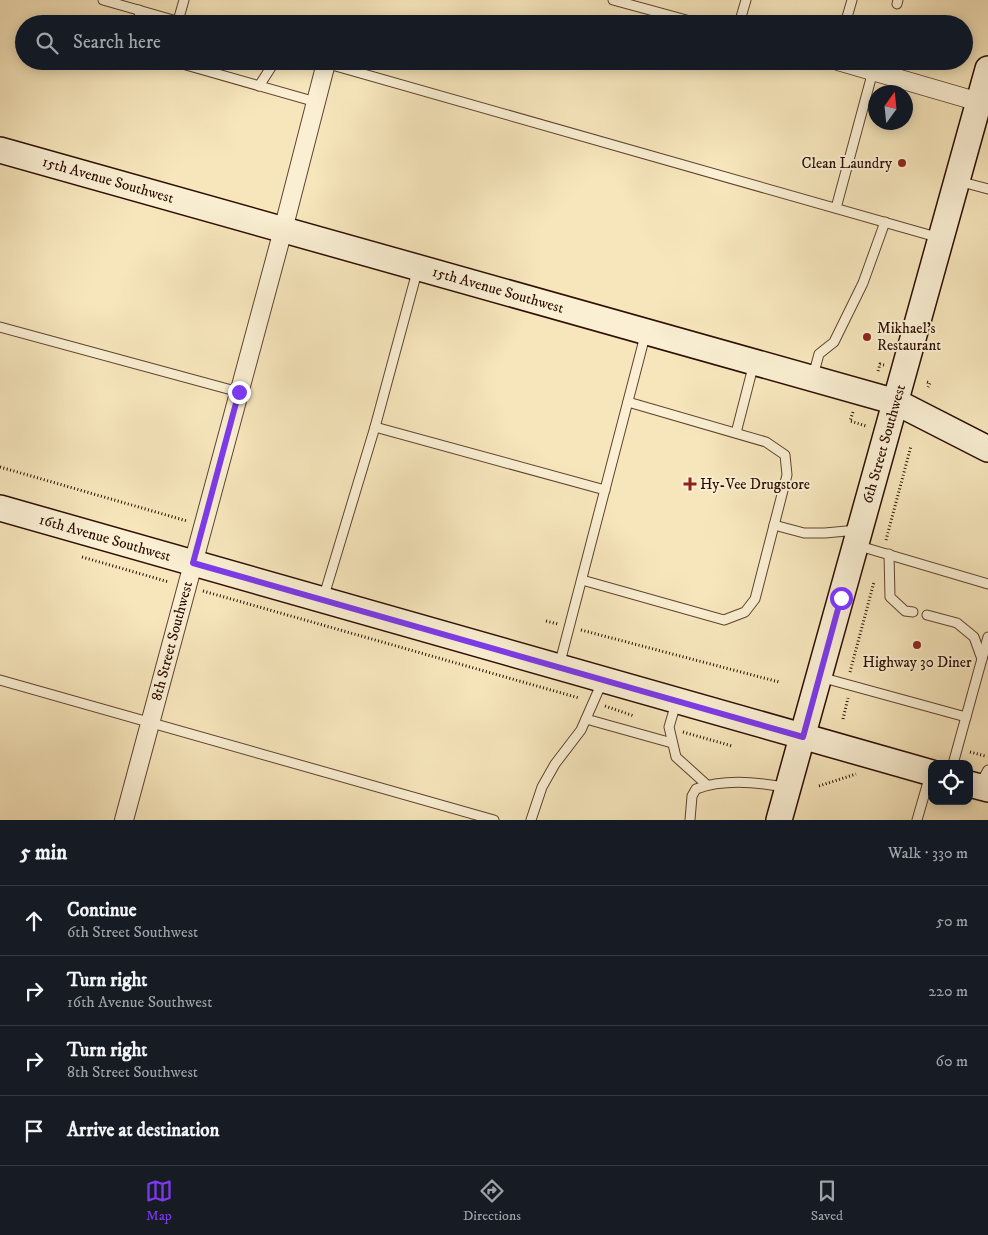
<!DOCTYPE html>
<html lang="en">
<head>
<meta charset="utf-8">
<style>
  body { margin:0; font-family:"IM FELL DW Pica",serif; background:#20242c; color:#f1f3f6 }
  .controls { position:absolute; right:15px; bottom:15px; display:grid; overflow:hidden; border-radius:10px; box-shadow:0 2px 12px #0003 }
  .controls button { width:45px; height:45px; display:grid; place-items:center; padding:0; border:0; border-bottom:1px solid #363941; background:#171b24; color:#f1f3f6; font:25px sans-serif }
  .compass { position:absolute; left:868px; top:85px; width:45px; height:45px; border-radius:50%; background:#171b24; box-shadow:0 2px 12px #0003; rotate:15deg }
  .stop { position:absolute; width:15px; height:15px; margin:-11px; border:4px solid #7c3aed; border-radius:50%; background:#fff }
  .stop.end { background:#7c3aed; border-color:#fff; box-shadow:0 1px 5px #0008 }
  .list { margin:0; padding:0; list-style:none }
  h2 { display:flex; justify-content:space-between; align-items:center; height:65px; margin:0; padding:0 20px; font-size:21px }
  h2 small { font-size:16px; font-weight:400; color:#9ea1a6 }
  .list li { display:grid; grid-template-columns:32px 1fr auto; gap:15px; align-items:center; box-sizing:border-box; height:70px; padding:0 20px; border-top:1px solid #363941 }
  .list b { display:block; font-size:19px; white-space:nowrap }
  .list p { margin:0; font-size:16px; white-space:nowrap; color:#9ea1a6 }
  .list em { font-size:16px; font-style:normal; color:#9ea1a6 }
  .icon { flex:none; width:28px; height:28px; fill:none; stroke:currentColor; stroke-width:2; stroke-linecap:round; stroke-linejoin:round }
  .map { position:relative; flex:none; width:988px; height:820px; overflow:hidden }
  .search { position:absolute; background:#171b24; box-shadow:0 2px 12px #0003; left:15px; right:15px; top:15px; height:55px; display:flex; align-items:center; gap:12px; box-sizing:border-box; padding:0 18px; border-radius:28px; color:#9ea1a6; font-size:19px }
  .sheet { height:345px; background:#171b24 }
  nav { display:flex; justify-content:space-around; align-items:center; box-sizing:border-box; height:70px; border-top:1px solid #363941; background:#171b24; font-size:14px; color:#9ea1a6 }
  nav a { display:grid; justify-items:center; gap:2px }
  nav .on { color:#7c3aed }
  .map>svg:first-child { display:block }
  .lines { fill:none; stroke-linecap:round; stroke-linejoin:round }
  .service-casing { stroke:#5f432f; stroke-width:11 }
  .minor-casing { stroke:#5f432f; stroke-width:20 }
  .secondary-casing { stroke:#2c0d00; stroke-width:28 }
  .path { stroke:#2c0d00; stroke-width:3; stroke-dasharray:1 2.5; stroke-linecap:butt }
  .service { stroke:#faefd3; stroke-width:9 }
  .minor { stroke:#faefd3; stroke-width:18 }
  .secondary { stroke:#faefd3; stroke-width:25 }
  .route { stroke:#7c3aed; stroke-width:6 }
  .poi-dot { fill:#8f2418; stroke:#faefd3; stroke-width:2 }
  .labels { text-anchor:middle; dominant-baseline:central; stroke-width:4; stroke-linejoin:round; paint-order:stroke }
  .poi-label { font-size:15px; fill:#2c0d00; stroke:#faefd3; text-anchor:start }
  .street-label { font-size:15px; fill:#2c0d00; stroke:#faefd3 }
</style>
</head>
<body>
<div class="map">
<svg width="988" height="820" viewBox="0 0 988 820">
  <rect width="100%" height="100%" fill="#f7e6bc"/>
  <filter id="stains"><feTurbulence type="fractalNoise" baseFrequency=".004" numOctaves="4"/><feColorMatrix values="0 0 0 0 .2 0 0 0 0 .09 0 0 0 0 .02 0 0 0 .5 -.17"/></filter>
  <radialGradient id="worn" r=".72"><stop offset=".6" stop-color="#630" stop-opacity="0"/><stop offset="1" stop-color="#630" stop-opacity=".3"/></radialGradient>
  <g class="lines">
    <defs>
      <g id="service">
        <polyline points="103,0 187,24"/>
        <polyline points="613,0 701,24"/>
        <polyline points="897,4 898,0"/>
        <polyline points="139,10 141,24"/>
        <polyline points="178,21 184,0"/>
        <polyline points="739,24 746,0"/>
        <polyline points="845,24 852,0"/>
        <polyline points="892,24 893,21"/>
        <polyline points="172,61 316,102"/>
        <polyline points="325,63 940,238"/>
        <polyline points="259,86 275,61"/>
        <polyline points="958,181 988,189"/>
        <polyline points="836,208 873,71"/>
        <polyline points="0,327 239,392"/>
        <polyline points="813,376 819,354 834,342 863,283 885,222"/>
        <polyline points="375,427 605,490"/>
        <polyline points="736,433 754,363"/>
        <polyline points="774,525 804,533 825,533 857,530"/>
        <polyline points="856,545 988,584"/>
        <polyline points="889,554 890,597 905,611 913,612"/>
        <polyline points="582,580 724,620 745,612 755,599 787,475 785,455 766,442 628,402"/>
        <polyline points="323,599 375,427 418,268"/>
        <polyline points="927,615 957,623 974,637 982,659"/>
        <polyline points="559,666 646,332"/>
        <polyline points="820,677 966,717"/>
        <polyline points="0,680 494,820"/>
        <polyline points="676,703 669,727 676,757 707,785"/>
        <polyline points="586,719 672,743"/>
        <polyline points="953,764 988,637"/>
        <polyline points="980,784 988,770"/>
        <polyline points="531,820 542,787 555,764 581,730 603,680"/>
        <path d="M690,820L692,796L696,789C723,779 759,782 788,788"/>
        <polyline points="917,820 930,775"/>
      </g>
      <g id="minor">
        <polyline points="838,61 979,102"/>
        <polyline points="124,820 283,230 326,63"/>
      </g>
      <g id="secondary">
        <polyline points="0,150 896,402 988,449"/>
        <polyline points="0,508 932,773"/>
        <polyline points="969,784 988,789"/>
        <polyline points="779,820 988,69"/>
      </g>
    </defs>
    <use href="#service" class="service-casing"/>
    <use href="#minor" class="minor-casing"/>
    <use href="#secondary" class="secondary-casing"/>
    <g class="path">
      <polyline points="878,371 880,364 884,365"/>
      <polyline points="927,382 930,383 928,387"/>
      <polyline points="853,412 850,421 866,426"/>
      <polyline points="0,467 187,521"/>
      <polyline points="886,540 911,446"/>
      <polyline points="82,557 169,582"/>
      <polyline points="203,591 579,698"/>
      <polyline points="546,621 558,624"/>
      <polyline points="581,630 779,682"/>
      <polyline points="850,672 874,582"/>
      <polyline points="605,706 634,716"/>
      <polyline points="843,719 848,698"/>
      <polyline points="683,732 732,746"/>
      <polyline points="970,752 985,756"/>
      <polyline points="819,786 856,774"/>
    </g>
    <use href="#service" class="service"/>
    <use href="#minor" class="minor"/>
    <use href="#secondary" class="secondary"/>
  </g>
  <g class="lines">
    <polyline class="route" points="239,392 193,563 803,737 841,598"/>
  </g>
  <g class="poi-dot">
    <circle cx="902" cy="163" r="5"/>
    <circle cx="867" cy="337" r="5"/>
    <path d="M687.5 476.5h5v5h5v5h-5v5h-5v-5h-5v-5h5z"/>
    <circle cx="917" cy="645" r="5"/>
  </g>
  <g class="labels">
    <g class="poi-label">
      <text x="892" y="163" text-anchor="end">Clean Laundry</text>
      <text x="877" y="328">Mikhael's<tspan x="877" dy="17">Restaurant</tspan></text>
      <text x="700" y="484">Hy-Vee Drugstore</text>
      <text x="917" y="662" text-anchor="middle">Highway 30 Diner</text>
    </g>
    <g class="street-label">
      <text transform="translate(108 180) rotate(16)">15th Avenue Southwest</text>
      <text transform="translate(498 290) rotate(16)">15th Avenue Southwest</text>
      <text transform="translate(884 444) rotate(-74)">6th Street Southwest</text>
      <text transform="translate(105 538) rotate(16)">16th Avenue Southwest</text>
      <text transform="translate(172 641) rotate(-75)">8th Street Southwest</text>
    </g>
  </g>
  <rect width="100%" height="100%" filter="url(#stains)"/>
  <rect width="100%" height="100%" fill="url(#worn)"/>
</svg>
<div class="controls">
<button><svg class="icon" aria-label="locate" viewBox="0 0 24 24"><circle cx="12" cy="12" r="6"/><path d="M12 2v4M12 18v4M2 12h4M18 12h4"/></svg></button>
</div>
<svg class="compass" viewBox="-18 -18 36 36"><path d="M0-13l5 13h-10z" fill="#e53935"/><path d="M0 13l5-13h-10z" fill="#9ea1a6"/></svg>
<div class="stop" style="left:841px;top:598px"></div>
<div class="stop end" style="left:239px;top:392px"></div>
<div class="search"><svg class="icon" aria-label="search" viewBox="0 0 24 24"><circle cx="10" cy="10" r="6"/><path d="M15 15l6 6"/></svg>Search here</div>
</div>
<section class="sheet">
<h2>5 min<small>Walk · 330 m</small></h2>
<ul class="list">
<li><svg class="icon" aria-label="ahead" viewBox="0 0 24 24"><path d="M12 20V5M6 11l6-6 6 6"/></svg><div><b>Continue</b><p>6th Street Southwest</p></div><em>50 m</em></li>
<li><svg class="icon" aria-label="right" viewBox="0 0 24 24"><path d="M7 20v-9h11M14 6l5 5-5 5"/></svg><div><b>Turn right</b><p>16th Avenue Southwest</p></div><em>220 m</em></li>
<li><svg class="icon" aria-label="right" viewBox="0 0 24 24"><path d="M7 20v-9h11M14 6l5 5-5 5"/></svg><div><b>Turn right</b><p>8th Street Southwest</p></div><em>60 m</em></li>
<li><svg class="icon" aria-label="arrive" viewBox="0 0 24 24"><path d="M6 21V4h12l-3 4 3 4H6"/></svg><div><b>Arrive at destination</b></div></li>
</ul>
</section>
<nav>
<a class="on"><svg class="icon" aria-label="map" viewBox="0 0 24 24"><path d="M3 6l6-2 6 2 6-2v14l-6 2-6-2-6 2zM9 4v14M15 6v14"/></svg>Map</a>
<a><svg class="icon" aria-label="directions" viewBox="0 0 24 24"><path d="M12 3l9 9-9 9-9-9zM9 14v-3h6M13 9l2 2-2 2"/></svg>Directions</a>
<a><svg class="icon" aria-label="saved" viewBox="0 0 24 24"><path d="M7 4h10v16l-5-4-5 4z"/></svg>Saved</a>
</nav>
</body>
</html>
